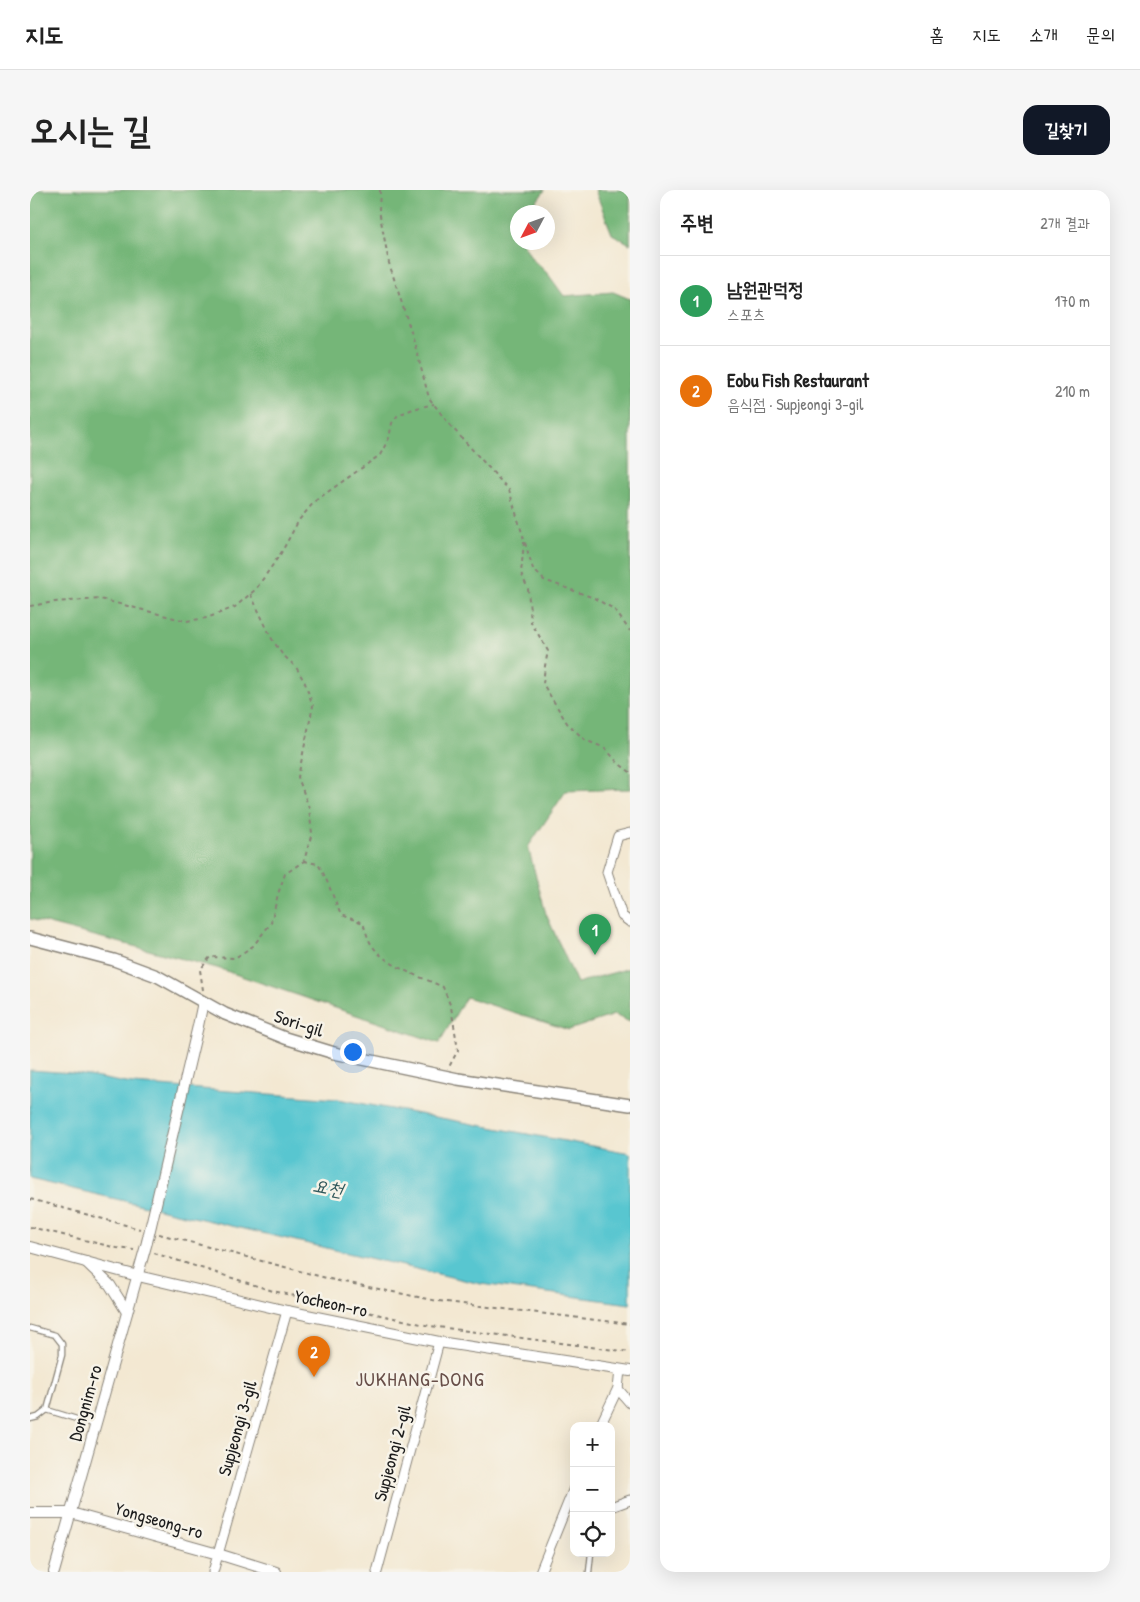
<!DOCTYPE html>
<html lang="ko">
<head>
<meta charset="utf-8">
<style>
  body { margin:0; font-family:"Patrick Hand","Poor Story",sans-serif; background:#f6f6f6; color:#222 }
  .controls { position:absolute; right:15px; bottom:15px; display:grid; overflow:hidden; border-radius:10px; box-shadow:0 5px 20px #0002 }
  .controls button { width:45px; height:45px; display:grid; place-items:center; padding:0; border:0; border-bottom:1px solid #e0e0e0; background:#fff; color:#222; font:25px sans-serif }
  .compass { position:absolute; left:480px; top:15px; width:45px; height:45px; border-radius:50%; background:#fff; box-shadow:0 5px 20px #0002; rotate:229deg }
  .you { position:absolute; left:322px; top:861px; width:18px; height:18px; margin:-12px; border:4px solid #fff; border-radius:50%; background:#1a73e8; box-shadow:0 0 0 8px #1a73e833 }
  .badge { display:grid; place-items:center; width:32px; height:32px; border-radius:50%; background:#111827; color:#fff; font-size:16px; font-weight:700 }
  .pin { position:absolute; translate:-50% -41px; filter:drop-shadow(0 1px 2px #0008) }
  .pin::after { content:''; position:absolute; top:26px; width:18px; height:15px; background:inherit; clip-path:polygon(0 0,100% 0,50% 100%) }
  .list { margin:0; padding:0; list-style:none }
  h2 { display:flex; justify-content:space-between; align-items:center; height:65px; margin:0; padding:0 20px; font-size:21px }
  h2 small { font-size:16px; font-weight:400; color:#767676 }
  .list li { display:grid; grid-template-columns:32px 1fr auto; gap:15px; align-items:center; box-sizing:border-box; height:90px; padding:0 20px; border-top:1px solid #e0e0e0 }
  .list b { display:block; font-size:19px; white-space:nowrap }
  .list p { margin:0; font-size:16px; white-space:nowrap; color:#767676 }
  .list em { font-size:16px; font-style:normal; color:#767676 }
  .icon { flex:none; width:28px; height:28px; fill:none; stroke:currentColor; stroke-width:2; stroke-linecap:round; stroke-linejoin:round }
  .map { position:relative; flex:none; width:600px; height:1382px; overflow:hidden; border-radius:15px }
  header { display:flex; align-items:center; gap:30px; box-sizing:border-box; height:70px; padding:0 25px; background:#fff; border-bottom:1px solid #e0e0e0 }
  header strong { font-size:24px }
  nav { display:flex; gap:28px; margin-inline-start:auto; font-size:18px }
  .intro { display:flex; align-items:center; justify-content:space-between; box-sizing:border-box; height:120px; padding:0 30px }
  h1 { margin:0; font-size:35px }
  .button { padding:12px 22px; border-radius:15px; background:#111827; color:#fff; font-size:18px; font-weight:700 }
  main { display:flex; gap:30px; padding:0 30px }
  aside { flex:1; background:#fff; border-radius:15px; box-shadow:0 5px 20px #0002 }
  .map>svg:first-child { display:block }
  .forest { fill:#74b678; stroke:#48694a }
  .water { fill:#59c6d0; stroke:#3a7176 }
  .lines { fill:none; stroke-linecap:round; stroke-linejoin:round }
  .service-casing { stroke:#888277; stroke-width:7 }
  .minor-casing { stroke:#888277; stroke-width:11 }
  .tertiary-casing { stroke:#888277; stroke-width:12 }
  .secondary-casing { stroke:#888277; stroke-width:14 }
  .path { stroke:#888277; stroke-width:2; stroke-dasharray:4 4; stroke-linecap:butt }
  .service { stroke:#fff; stroke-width:4.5 }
  .minor { stroke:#fff; stroke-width:9 }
  .tertiary { stroke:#fff; stroke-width:10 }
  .secondary { stroke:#fff; stroke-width:11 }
  .tertiary-bridge-casing { stroke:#888277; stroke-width:12; stroke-linecap:butt }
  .tertiary-bridge { stroke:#fff; stroke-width:10 }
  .labels { text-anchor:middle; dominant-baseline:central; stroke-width:5; stroke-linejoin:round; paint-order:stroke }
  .street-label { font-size:18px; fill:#1c1c1c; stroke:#f7f3e8 }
  .water-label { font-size:19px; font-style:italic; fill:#31585b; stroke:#f7f3e8 }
  .quarter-label { font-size:20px; letter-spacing:1px; fill:#684f49; stroke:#f7f3e8 }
</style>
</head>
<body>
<header>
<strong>지도</strong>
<nav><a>홈</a><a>지도</a><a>소개</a><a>문의</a></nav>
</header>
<div class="intro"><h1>오시는 길</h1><a class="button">길찾기</a></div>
<main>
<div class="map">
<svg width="600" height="1382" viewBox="0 0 600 1382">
  <rect width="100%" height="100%" fill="#f7f3e8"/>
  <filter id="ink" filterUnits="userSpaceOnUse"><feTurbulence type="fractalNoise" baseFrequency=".02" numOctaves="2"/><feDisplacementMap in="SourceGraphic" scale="10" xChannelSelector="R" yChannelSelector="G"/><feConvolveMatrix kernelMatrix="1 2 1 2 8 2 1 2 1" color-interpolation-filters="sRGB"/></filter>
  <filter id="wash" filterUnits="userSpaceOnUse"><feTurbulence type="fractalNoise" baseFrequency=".0096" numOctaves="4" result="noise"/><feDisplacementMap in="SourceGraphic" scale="20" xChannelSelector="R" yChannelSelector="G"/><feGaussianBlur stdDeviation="1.12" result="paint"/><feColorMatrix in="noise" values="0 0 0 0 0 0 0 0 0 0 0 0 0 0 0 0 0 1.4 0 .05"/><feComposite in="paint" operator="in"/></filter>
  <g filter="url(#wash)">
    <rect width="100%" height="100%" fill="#f3e8d2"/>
    <g class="forest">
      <polygon points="0,0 515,0 499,22 488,22 486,38 488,52 493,53 502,69 518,84 534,106 583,102 600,109 600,599 536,601 498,657 516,724 547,793 600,778 600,832 584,825 539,840 436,807 409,853 187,778 0,729"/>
      <polygon points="565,0 600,0 600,54 582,44"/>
    </g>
    <polygon class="water" points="0,880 42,883 102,894 308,909 600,963 600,1114 451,1094 0,989"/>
  </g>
  <g filter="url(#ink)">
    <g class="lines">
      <defs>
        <g id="service">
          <polyline points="0,1138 25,1145 32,1154 32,1165 17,1220"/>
          <polyline points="0,1229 8,1227 17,1220 66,1235"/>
          <polyline points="559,1382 561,1363"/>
        </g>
        <g id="minor">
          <polyline points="600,643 588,646 577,682 592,726 600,732"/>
          <polyline points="590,1180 588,1199 600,1213"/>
          <polyline points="570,1236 588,1198"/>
          <polyline points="581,1317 600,1310"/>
          <polyline points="183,1382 257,1121"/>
          <polyline points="347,1382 409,1152"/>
          <polyline points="510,1382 544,1298"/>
        </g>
        <g id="tertiary">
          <polyline points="168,836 173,812"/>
          <polyline points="0,1057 108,1086 257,1121 409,1152 600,1181"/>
          <polyline points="56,1072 80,1095 97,1122"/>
          <polyline points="0,1323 41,1323 188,1364 246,1382"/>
          <polyline points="24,1382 117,1052"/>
        </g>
        <polyline id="secondary" points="0,748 84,770 127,786 195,824 255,848 304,863 428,889 600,915"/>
      </defs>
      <use href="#service" class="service-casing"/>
      <use href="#minor" class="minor-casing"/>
      <use href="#tertiary" class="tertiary-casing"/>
      <use href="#secondary" class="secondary-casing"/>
      <g class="path">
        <polyline points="350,0 349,20 359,73 383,148 399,208 419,234 479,300 503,379 514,390 564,408 584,419 600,441"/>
        <polyline points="494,352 491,383 498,399 501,432 518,461 515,476 513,494 537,533 555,550 575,558 588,573 600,582"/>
        <polyline points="0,416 25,412 70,409 156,431 177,428 205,417 226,399 251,363 269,330 285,311 350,265 359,248 362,233 368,225 383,219 404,214"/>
        <path d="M274,671L288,674C298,690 303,708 311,725L333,733C335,739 337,746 340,752C353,776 390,786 413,797L421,817L428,860L419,877"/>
        <polyline points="173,800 170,780 180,767 205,768 223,756 241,733 248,704 255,684 274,671 282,643 279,618 268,587 283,516 275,493 266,477 252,464 242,449 220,403"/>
        <polyline points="0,1009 110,1039"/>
        <polyline points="0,1037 87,1058 104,1060"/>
        <polyline points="129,1044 304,1090 408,1111 600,1134"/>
        <polyline points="124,1063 243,1101 400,1136 600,1162"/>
      </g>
      <use href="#service" class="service"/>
      <use href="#minor" class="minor"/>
      <use href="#tertiary" class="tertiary"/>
      <use href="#secondary" class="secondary"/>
      <defs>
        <polyline id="tertiary-bridge" points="117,1052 168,836"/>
      </defs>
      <use href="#tertiary-bridge" class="tertiary-bridge-casing"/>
      <use href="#tertiary-bridge" class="tertiary-bridge"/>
    </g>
  </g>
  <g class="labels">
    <g class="street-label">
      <text transform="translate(269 833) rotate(18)">Sori-gil</text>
      <text transform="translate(301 1113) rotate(12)">Yocheon-ro</text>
      <text transform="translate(55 1213) rotate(-74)">Dongnim-ro</text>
      <text transform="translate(207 1238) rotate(-74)">Supjeongi 3-gil</text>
      <text transform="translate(362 1263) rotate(-75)">Supjeongi 2-gil</text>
      <text transform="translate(129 1330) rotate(16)">Yongseong-ro</text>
    </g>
    <g class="water-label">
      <text transform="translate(298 997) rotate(11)">요천</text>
    </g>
    <g class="quarter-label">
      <text x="390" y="1188">JUKHANG-DONG</text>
    </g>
  </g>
</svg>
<div class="controls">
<button>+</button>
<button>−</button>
<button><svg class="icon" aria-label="locate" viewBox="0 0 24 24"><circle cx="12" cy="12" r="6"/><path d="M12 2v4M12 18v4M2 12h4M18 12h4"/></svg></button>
</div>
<svg class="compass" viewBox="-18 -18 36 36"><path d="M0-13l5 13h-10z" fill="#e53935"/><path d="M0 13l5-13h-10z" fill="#767676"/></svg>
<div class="you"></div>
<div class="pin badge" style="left:565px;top:765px;background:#2e9e5b">1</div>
<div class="pin badge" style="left:284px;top:1187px;background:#e8710a">2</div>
</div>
<aside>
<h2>주변<small>2개 결과</small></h2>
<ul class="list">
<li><span class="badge" style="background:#2e9e5b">1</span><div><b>남원관덕정</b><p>스포츠</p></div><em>170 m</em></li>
<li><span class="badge" style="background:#e8710a">2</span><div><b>Eobu Fish Restaurant</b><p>음식점 · Supjeongi 3-gil</p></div><em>210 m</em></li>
</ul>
</aside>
</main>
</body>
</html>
